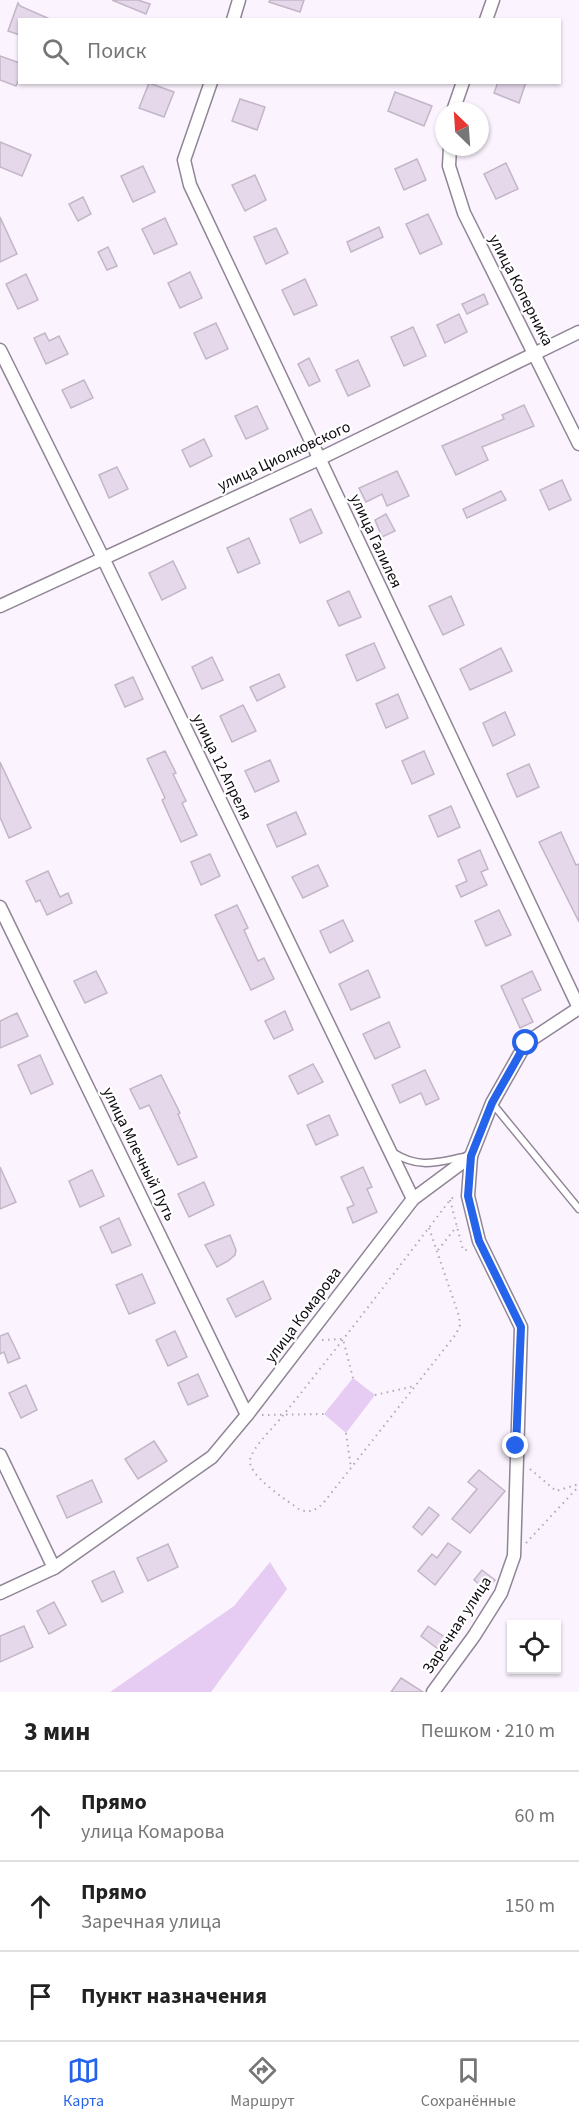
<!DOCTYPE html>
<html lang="ru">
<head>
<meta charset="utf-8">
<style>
  body { margin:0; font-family:"Source Sans 3",sans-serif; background:#f2f2f2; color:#222 }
  .controls { position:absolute; right:18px; bottom:18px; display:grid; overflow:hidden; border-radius:0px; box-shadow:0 2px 4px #0004 }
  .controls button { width:54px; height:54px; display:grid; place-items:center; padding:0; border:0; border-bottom:2px solid #e0e0e0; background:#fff; color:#222; font:30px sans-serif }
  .compass { position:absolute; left:435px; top:102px; width:54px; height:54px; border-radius:50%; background:#fff; box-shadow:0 2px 4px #0004; rotate:335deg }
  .stop { position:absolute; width:18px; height:18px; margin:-14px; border:4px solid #2563eb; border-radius:50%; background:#fff }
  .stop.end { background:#2563eb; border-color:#fff; box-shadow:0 2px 6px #0008 }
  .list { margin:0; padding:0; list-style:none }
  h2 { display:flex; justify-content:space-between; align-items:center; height:78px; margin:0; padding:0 24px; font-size:26px }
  h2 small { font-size:20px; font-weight:400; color:#767676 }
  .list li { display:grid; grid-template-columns:39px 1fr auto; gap:18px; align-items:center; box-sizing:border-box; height:90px; padding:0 24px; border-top:2px solid #e0e0e0 }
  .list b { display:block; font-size:22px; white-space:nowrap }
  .list p { margin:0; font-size:20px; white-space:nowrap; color:#767676 }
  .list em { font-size:20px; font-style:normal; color:#767676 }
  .icon { flex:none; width:33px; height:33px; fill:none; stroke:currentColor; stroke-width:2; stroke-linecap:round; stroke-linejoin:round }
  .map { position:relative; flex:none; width:579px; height:1692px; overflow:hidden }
  .search { position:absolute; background:#fff; box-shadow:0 2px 4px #0004; left:18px; right:18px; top:18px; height:66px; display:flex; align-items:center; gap:15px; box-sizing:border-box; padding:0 21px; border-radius:0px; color:#767676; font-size:22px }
  .sheet { height:348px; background:#fff }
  nav { display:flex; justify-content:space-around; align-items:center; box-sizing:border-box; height:84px; border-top:2px solid #e0e0e0; background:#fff; font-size:16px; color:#767676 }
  nav a { display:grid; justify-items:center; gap:3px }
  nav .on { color:#2563eb }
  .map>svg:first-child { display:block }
  .green { fill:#e6ccf2 }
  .building { fill:#e4d8ea; stroke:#c2b6c7; stroke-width:1.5 }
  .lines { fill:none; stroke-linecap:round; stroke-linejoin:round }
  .service-casing { stroke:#908595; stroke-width:9 }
  .minor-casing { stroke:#908595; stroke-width:15 }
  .path { stroke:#b1aab4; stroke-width:2; stroke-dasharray:1.5 4.5; stroke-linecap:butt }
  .service { stroke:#fff; stroke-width:6 }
  .minor { stroke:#fff; stroke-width:12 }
  .route { stroke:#2563eb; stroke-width:8 }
  .labels { text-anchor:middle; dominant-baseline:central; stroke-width:4.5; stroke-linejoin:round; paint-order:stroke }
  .street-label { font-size:16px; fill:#0e0a10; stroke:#fff }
</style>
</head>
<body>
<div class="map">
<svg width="579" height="1692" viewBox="0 0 579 1692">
  <rect width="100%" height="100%" fill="#fbf3fe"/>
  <g class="green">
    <polygon points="353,1378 375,1395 346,1433 324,1414"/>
    <polygon points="270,1562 287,1589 211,1692 110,1692 234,1606"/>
  </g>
  <g class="building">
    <polygon points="112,0 138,0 150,4 146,14"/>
    <polygon points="270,0 304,0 300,12 269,2"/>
    <polygon points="18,3 20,6 52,20 20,20 20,35 8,31"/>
    <polygon points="0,56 20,63 20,77 16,86 0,80"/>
    <polygon points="498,82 526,82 519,103 494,93"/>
    <polygon points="149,83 174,92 164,117 139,108"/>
    <polygon points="395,92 432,106 424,126 388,111"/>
    <polygon points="240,99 265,107 257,130 232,121"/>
    <polygon points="0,142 31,155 22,176 0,167"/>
    <polygon points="417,159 426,180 404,190 395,169"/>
    <polygon points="506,163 518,189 496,199 484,174"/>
    <polygon points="143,166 155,192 133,202 121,176"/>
    <polygon points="255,175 266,200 245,211 232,185"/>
    <polygon points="83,197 91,214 78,221 69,204"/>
    <polygon points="428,214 442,244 420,254 406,224"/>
    <polygon points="0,217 17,254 0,262"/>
    <polygon points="165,218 177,244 154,254 142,229"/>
    <polygon points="379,227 383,237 351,252 347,242"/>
    <polygon points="276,228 288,253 266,264 254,237"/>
    <polygon points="108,247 117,266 107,270 98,252"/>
    <polygon points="190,272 202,298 180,308 168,283"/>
    <polygon points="26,274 38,300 18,309 6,284"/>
    <polygon points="305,279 317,305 294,315 282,290"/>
    <polygon points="484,294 488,304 467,314 462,304"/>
    <polygon points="459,314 467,332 445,343 437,325"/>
    <polygon points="216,323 228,349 206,359 194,333"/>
    <polygon points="413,327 426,356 404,366 391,337"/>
    <polygon points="45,333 49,341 59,336 68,354 46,364 34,338"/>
    <polygon points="309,358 320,381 309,386 298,364"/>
    <polygon points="358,360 370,386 348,396 336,370"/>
    <polygon points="84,380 93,398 71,408 62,390"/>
    <polygon points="524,405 534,426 482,447 488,460 456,475 442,446 504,419 502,415"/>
    <polygon points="257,406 268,429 246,439 235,416"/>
    <polygon points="204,439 212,456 190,467 182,450"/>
    <polygon points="117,467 128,489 109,498 99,475"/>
    <polygon points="397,471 409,496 387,506 382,494 366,502 359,488"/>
    <polygon points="562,480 571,500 549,510 540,490"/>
    <polygon points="501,491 506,500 467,518 463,509"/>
    <polygon points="311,509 322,533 300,543 290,519"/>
    <polygon points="386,514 395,531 382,537 375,520"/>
    <polygon points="249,538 260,563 238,573 227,548"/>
    <polygon points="173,561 186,588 162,600 149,573"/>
    <polygon points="349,591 361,617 339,626 327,601"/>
    <polygon points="451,596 464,625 443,635 429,606"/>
    <polygon points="374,643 385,668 357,681 346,655"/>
    <polygon points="501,648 512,671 470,690 460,669"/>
    <polygon points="212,657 223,680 202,689 192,667"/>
    <polygon points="279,674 285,687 257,701 250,687"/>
    <polygon points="133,677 143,699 125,707 115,685"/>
    <polygon points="398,694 408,718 386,728 376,704"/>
    <polygon points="243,705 256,731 232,742 220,716"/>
    <polygon points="505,712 515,735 493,746 483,723"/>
    <polygon points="165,751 176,773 173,774 186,801 182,803 197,835 181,842 162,800 165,798 147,759"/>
    <polygon points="424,751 434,774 412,784 402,761"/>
    <polygon points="270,760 279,781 255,792 245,771"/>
    <polygon points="0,762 31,828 9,838 0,817"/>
    <polygon points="529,764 539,787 517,797 507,774"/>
    <polygon points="451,806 460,827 438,837 429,816"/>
    <polygon points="296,812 306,834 277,847 267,825"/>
    <polygon points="561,832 576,865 579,864 579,922 539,842"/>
    <polygon points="480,850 488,869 481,872 487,885 461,897 456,886 467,881 458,860"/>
    <polygon points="210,854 220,876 201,885 191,862"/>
    <polygon points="318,865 328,886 303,898 292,877"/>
    <polygon points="48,871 60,897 68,893 72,903 47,915 40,900 36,902 26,881"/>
    <polygon points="237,905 248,928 244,930 258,961 264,958 274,979 251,990 215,915"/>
    <polygon points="499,910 511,935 486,946 475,921"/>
    <polygon points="343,920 353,941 330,953 320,931"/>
    <polygon points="368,970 380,997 351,1010 339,984"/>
    <polygon points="96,971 107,993 85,1003 74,981"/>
    <polygon points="532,971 541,990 522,999 533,1022 520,1028 501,986"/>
    <polygon points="285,1011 293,1030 274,1039 265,1021"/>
    <polygon points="17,1013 28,1036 0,1048 0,1021"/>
    <polygon points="389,1022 400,1047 375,1059 363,1034"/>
    <polygon points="40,1055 53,1084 31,1094 18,1065"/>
    <polygon points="313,1064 323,1082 298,1094 289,1076"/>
    <polygon points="425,1070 439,1099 426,1105 421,1093 400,1103 392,1085"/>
    <polygon points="161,1075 180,1113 178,1114 197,1157 178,1165 149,1105 140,1109 130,1089"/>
    <polygon points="329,1115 338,1135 316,1145 307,1125"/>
    <polygon points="0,1167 16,1202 0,1209"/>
    <polygon points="363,1167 372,1187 367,1189 377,1212 353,1223 347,1208 354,1205 341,1177"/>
    <polygon points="92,1170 104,1196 80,1207 69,1181"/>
    <polygon points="204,1182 214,1205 189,1217 178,1194"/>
    <polygon points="119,1218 131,1245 112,1253 100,1227"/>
    <polygon points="230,1235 236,1250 235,1255 228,1261 217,1267 205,1245"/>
    <polygon points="142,1274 155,1303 129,1314 116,1285"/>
    <polygon points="263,1281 271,1299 236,1317 227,1299"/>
    <polygon points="175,1331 187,1357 168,1366 156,1340"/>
    <polygon points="8,1333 20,1358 8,1363 4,1352 0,1354 0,1336"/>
    <polygon points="198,1374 208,1396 188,1405 178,1383"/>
    <polygon points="26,1385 37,1410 21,1418 9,1393"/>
    <polygon points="154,1441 167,1461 138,1479 125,1459"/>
    <polygon points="479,1470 505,1491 470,1533 452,1519 477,1489 468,1482"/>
    <polygon points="92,1480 102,1502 67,1518 57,1496"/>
    <polygon points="429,1507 439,1515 422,1535 413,1527"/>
    <polygon points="448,1543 461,1552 435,1585 418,1571 432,1554 437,1558"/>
    <polygon points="168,1544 178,1567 148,1581 137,1558"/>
    <polygon points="482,1570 495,1580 486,1590 474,1580"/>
    <polygon points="114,1571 123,1592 102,1602 92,1581"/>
    <polygon points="54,1602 66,1625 49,1634 37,1611"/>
    <polygon points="24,1626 33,1647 0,1662 0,1636"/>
    <polygon points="428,1626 446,1638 438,1649 421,1636"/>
    <polygon points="401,1678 423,1692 391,1692"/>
  </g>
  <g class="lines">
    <defs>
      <g id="service">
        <polyline points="492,1103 579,1209"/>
        <path d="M394,1153C419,1169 437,1162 464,1157"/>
      </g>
      <g id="minor">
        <polyline points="233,20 239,0"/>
        <polyline points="486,20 493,0"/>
        <polyline points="211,82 184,160 190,185 579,1008"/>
        <polyline points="453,111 463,82"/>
        <polyline points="450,147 449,166 464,213 579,444"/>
        <polyline points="0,350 103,558 413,1199"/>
        <polyline points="0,606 319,459 579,332"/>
        <polyline points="0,907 247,1415"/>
        <polyline points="0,1455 54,1568"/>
        <polyline points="0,1593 54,1568 212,1457 247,1415 413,1199 471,1156 492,1103 526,1043 579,1008"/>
        <polyline points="433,1692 474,1636 501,1593 514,1556 521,1327 479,1241 468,1196 471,1156"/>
      </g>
    </defs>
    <use href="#service" class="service-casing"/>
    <use href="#minor" class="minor-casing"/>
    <g class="path">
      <polyline points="450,1200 463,1250 469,1250"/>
      <path d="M429,1228L459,1316L460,1325L456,1334L325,1501C317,1510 312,1513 300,1510C288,1501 248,1476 250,1460C252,1447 277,1424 285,1413C341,1343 396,1271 450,1200L456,1195"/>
      <polyline points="438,1250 457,1226"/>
      <polyline points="322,1340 343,1339 353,1378"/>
      <polyline points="375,1395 415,1386"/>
      <polyline points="262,1415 324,1414"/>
      <polyline points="346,1433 351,1468"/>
      <polyline points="530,1469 556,1491 579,1484"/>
      <polyline points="526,1543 579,1486"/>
    </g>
    <use href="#service" class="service"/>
    <use href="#minor" class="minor"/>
  </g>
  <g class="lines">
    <polyline class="route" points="516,1446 521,1327 479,1241 468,1196 471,1156 492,1103 526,1043"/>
  </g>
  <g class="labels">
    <g class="street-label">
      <text transform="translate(521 290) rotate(63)">улица Коперника</text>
      <text transform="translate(284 456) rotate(-25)">улица Циолковского</text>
      <text transform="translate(376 541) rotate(65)">улица Галилея</text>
      <text transform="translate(222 767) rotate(64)">улица 12 Апреля</text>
      <text transform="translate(139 1154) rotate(64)">улица Млечный Путь</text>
      <text transform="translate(303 1315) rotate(-53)">улица Комарова</text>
      <text transform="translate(457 1625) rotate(-57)">Заречная улица</text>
    </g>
  </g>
</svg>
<div class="controls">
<button><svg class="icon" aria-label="locate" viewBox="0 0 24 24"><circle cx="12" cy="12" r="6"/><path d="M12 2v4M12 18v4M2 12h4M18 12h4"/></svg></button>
</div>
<svg class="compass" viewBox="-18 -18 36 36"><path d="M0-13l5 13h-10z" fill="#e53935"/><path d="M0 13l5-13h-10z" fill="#767676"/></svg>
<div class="stop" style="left:526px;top:1043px"></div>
<div class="stop end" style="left:516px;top:1446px"></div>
<div class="search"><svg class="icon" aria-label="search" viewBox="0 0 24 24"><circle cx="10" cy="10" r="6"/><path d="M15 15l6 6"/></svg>Поиск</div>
</div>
<section class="sheet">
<h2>3 мин<small>Пешком · 210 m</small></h2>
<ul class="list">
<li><svg class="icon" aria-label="ahead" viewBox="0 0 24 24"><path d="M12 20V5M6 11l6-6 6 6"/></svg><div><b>Прямо</b><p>улица Комарова</p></div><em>60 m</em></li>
<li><svg class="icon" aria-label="ahead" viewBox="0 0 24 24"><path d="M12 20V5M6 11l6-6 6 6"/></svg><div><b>Прямо</b><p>Заречная улица</p></div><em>150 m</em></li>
<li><svg class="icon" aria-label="arrive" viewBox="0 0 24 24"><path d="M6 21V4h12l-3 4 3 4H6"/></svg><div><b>Пункт назначения</b></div></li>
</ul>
</section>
<nav>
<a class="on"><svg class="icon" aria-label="map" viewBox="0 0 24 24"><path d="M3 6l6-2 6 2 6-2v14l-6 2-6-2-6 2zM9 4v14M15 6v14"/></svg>Карта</a>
<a><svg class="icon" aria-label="directions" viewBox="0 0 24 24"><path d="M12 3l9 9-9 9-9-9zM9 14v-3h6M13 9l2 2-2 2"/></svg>Маршрут</a>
<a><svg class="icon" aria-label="saved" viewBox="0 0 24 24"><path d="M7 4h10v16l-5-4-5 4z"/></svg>Сохранённые</a>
</nav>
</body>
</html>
